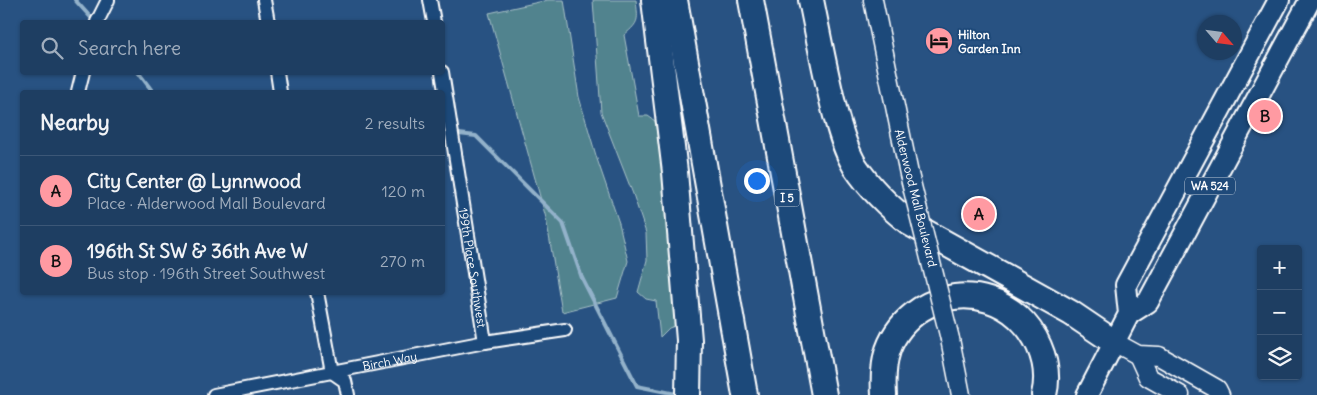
<!DOCTYPE html>
<html lang="en">
<head>
<meta charset="utf-8">
<style>
  body { margin:0; font-family:Delius,sans-serif; background:#2b496b; color:#f1f3f6 }
  .controls { position:absolute; right:15px; bottom:15px; display:grid; overflow:hidden; border-radius:5px; box-shadow:0 1px 4px #0004 }
  .controls button { width:45px; height:45px; display:grid; place-items:center; padding:0; border:0; border-bottom:1px solid #3c5777; background:#1e3e62; color:#f1f3f6; font:25px sans-serif }
  .compass { position:absolute; left:1197px; top:15px; width:45px; height:45px; border-radius:50%; background:#1e3e62; box-shadow:0 1px 4px #0004; rotate:118deg }
  .you { position:absolute; left:756px; top:180px; width:18px; height:18px; margin:-12px; border:4px solid #fff; border-radius:50%; background:#1a73e8; box-shadow:0 0 0 8px #1a73e833 }
  .badge { display:grid; place-items:center; width:32px; height:32px; border-radius:50%; background:#ff9aa2; color:#111; font-size:16px; font-weight:700 }
  .pin { position:absolute; translate:-50% -50%; border:2px solid #fff; box-shadow:0 1px 5px #0006 }
  .list { margin:0; padding:0; list-style:none }
  h2 { display:flex; justify-content:space-between; align-items:center; height:65px; margin:0; padding:0 20px; font-size:21px }
  h2 small { font-size:16px; font-weight:400; color:#a1aebe }
  .list li { display:grid; grid-template-columns:32px 1fr auto; gap:15px; align-items:center; box-sizing:border-box; height:70px; padding:0 20px; border-top:1px solid #3c5777 }
  .list b { display:block; font-size:19px; white-space:nowrap }
  .list p { margin:0; font-size:16px; white-space:nowrap; color:#a1aebe }
  .list em { font-size:16px; font-style:normal; color:#a1aebe }
  .icon { flex:none; width:28px; height:28px; fill:none; stroke:currentColor; stroke-width:2; stroke-linecap:round; stroke-linejoin:round }
  .map { position:relative; flex:none; width:1317px; height:395px; overflow:hidden }
  .search { position:absolute; background:#1e3e62; box-shadow:0 1px 4px #0004; left:20px; top:20px; width:425px; height:55px; display:flex; align-items:center; gap:12px; box-sizing:border-box; padding:0 18px; border-radius:5px; color:#a1aebe; font-size:19px }
  .panel { position:absolute; background:#1e3e62; box-shadow:0 1px 4px #0004; left:20px; top:90px; width:425px; height:205px; border-radius:5px }
  .map>svg:first-child { display:block }
  .green { fill:#51838e; stroke:#a8c1c6 }
  .lines { fill:none; stroke-linecap:round; stroke-linejoin:round }
  .stream { stroke:#93b2ca; stroke-width:4 }
  .street-casing { stroke:#fff; stroke-width:16 }
  .secondary-casing { stroke:#fff; stroke-width:21 }
  .primary-casing { stroke:#fff; stroke-width:24 }
  .highway-casing { stroke:#fff; stroke-width:28 }
  .street { stroke:#1f4a7a; stroke-width:12 }
  .secondary { stroke:#1f4a7a; stroke-width:18 }
  .primary { stroke:#1f4a7a; stroke-width:20 }
  .highway { stroke:#1f4a7a; stroke-width:24 }
  .secondary-bridge-casing { stroke:#fff; stroke-width:21; stroke-linecap:butt }
  .secondary-bridge { stroke:#1f4a7a; stroke-width:18 }
  .labels { text-anchor:middle; dominant-baseline:central; stroke-width:4; stroke-linejoin:round; paint-order:stroke }
  .shield { fill:#1f4a7a; stroke:#bcc9d7; stroke-width:1 }
  .shield-label { font-size:11px; font-weight:bold; fill:#fff }
  .poi-label { font-size:12px; font-weight:bold; fill:#fff; stroke:#1f4a7a; text-anchor:start }
  .street-label { font-size:12px; fill:#fff; stroke:#1f4a7a }
</style>
</head>
<body>
<div class="map">
<svg width="1317" height="395" viewBox="0 0 1317 395">
  <rect width="100%" height="100%" fill="#285282"/>
  <filter id="ink" filterUnits="userSpaceOnUse"><feTurbulence type="fractalNoise" baseFrequency=".02" numOctaves="2"/><feDisplacementMap in="SourceGraphic" scale="10" xChannelSelector="R" yChannelSelector="G"/><feConvolveMatrix kernelMatrix="1 2 1 2 8 2 1 2 1" color-interpolation-filters="sRGB"/></filter>
  <g filter="url(#ink)">
    <g class="green">
      <polygon points="548,0 564,0 579,97 597,159 619,223 628,261 617,298 562,312 546,218 489,13"/>
      <path d="M593,0H636C638,20 640,22 624,35L639,116H648L655,121L667,192L669,248L678,325L669,328L660,337L656,301L646,299L638,292L647,260L646,233L633,194L601,112Z"/>
    </g>
    <g class="lines">
      <g class="stream">
        <polyline points="75,0 94,21"/>
        <polyline points="138,72 153,92"/>
        <polyline points="442,132 476,136 563,223 582,278 637,386 681,395"/>
      </g>
      <defs>
        <g id="street">
          <polyline points="264,0 268,22"/>
          <polyline points="430,0 434,22"/>
          <polyline points="97,22 108,0"/>
          <polyline points="277,72 280,92"/>
          <path id="s1" d="M442,72L485,342"/>
          <polyline points="78,92 83,72"/>
          <polyline points="317,292 332,372 345,381 348,395"/>
          <path id="s2" d="M214,395L485,342L565,330"/>
        </g>
        <g id="secondary">
          <polyline points="873,0 909,174"/>
          <polyline points="950,339 961,395"/>
          <polyline points="1114,342 1138,355 1159,356 1217,389 1220,395"/>
          <polyline points="1138,355 1148,377 1180,395"/>
        </g>
        <g id="primary">
          <polyline points="1129,314 1148,302 1310,0"/>
          <polyline points="1087,395 1129,314 1126,285 1279,0"/>
        </g>
        <g id="highway">
          <polyline points="654,0 675,172 689,340 688,395"/>
          <polyline points="675,0 745,395"/>
          <polyline points="751,0 824,395"/>
          <path d="M811,0C819,39 826,78 836,116C841,134 846,151 855,166C871,190 889,207 911,224L1071,313L1114,342"/>
          <path d="M884,395C883,379 883,365 888,350C894,333 906,319 921,309C965,282 1019,300 1039,346C1046,362 1048,379 1044,395"/>
        </g>
      </defs>
      <use href="#street" class="street-casing"/>
      <use href="#secondary" class="secondary-casing"/>
      <use href="#primary" class="primary-casing"/>
      <use href="#highway" class="highway-casing"/>
      <use href="#street" class="street"/>
      <use href="#secondary" class="secondary"/>
      <use href="#primary" class="primary"/>
      <use href="#highway" class="highway"/>
      <defs>
        <polyline id="secondary-bridge" points="909,174 950,339"/>
      </defs>
      <use href="#secondary-bridge" class="secondary-bridge-casing"/>
      <use href="#secondary-bridge" class="secondary-bridge"/>
    </g>
  </g>
  <defs>
    <symbol id="hotel-disc" viewBox="-11 -11 22 22"><circle r="9.5" fill="#ff9aa2" stroke="#1f4a7a"/><path d="M-6-4.5h1.5V1H6V5H4.5V3h-9V5H-6ZM-4 0a1.8 1.8 0 1 1 3.6 0ZM.5 0V-2.5h3Q6-2.5 6 0Z" fill="#111"/></symbol>
  </defs>
  <g fill-rule="evenodd">
    <use href="#hotel-disc" x="923" y="25" width="32" height="32"/>
  </g>
  <g class="labels">
    <g class="shield">
      <rect x="1185" y="177.5" width="50" height="17" rx="4"/>
      <rect x="774.5" y="189.5" width="25" height="17" rx="4"/>
    </g>
    <g class="shield-label">
      <text x="1210" y="186">WA 524</text>
      <text x="787" y="198">I 5</text>
    </g>
    <g class="poi-label">
      <text x="958" y="34">Hilton<tspan x="958" dy="14">Garden Inn</tspan></text>
    </g>
    <g class="street-label">
      <text transform="translate(916 198) rotate(76)">Alderwood Mall Boulevard</text>
      <text stroke="none"><textPath href="#s1" startOffset="198">199th Place Southwest</textPath></text>
      <text stroke="none"><textPath href="#s2" startOffset="179">Birch Way</textPath></text>
    </g>
  </g>
</svg>
<div class="controls">
<button>+</button>
<button>−</button>
<button><svg class="icon" aria-label="layers" viewBox="0 0 24 24"><path d="M12 4l9 5-9 5-9-5zM3 14l9 5 9-5"/></svg></button>
</div>
<svg class="compass" viewBox="-18 -18 36 36"><path d="M0-13l5 13h-10z" fill="#e53935"/><path d="M0 13l5-13h-10z" fill="#a1aebe"/></svg>
<div class="you"></div>
<div class="pin badge" style="left:979px;top:214px">A</div>
<div class="pin badge" style="left:1265px;top:116px">B</div>
<div class="search"><svg class="icon" aria-label="search" viewBox="0 0 24 24"><circle cx="10" cy="10" r="6"/><path d="M15 15l6 6"/></svg>Search here</div>
<section class="panel">
<h2>Nearby<small>2 results</small></h2>
<ul class="list">
<li><span class="badge">A</span><div><b>City Center @ Lynnwood</b><p>Place · Alderwood Mall Boulevard</p></div><em>120 m</em></li>
<li><span class="badge">B</span><div><b>196th St SW &amp; 36th Ave W</b><p>Bus stop · 196th Street Southwest</p></div><em>270 m</em></li>
</ul>
</section>
</div>
</body>
</html>
